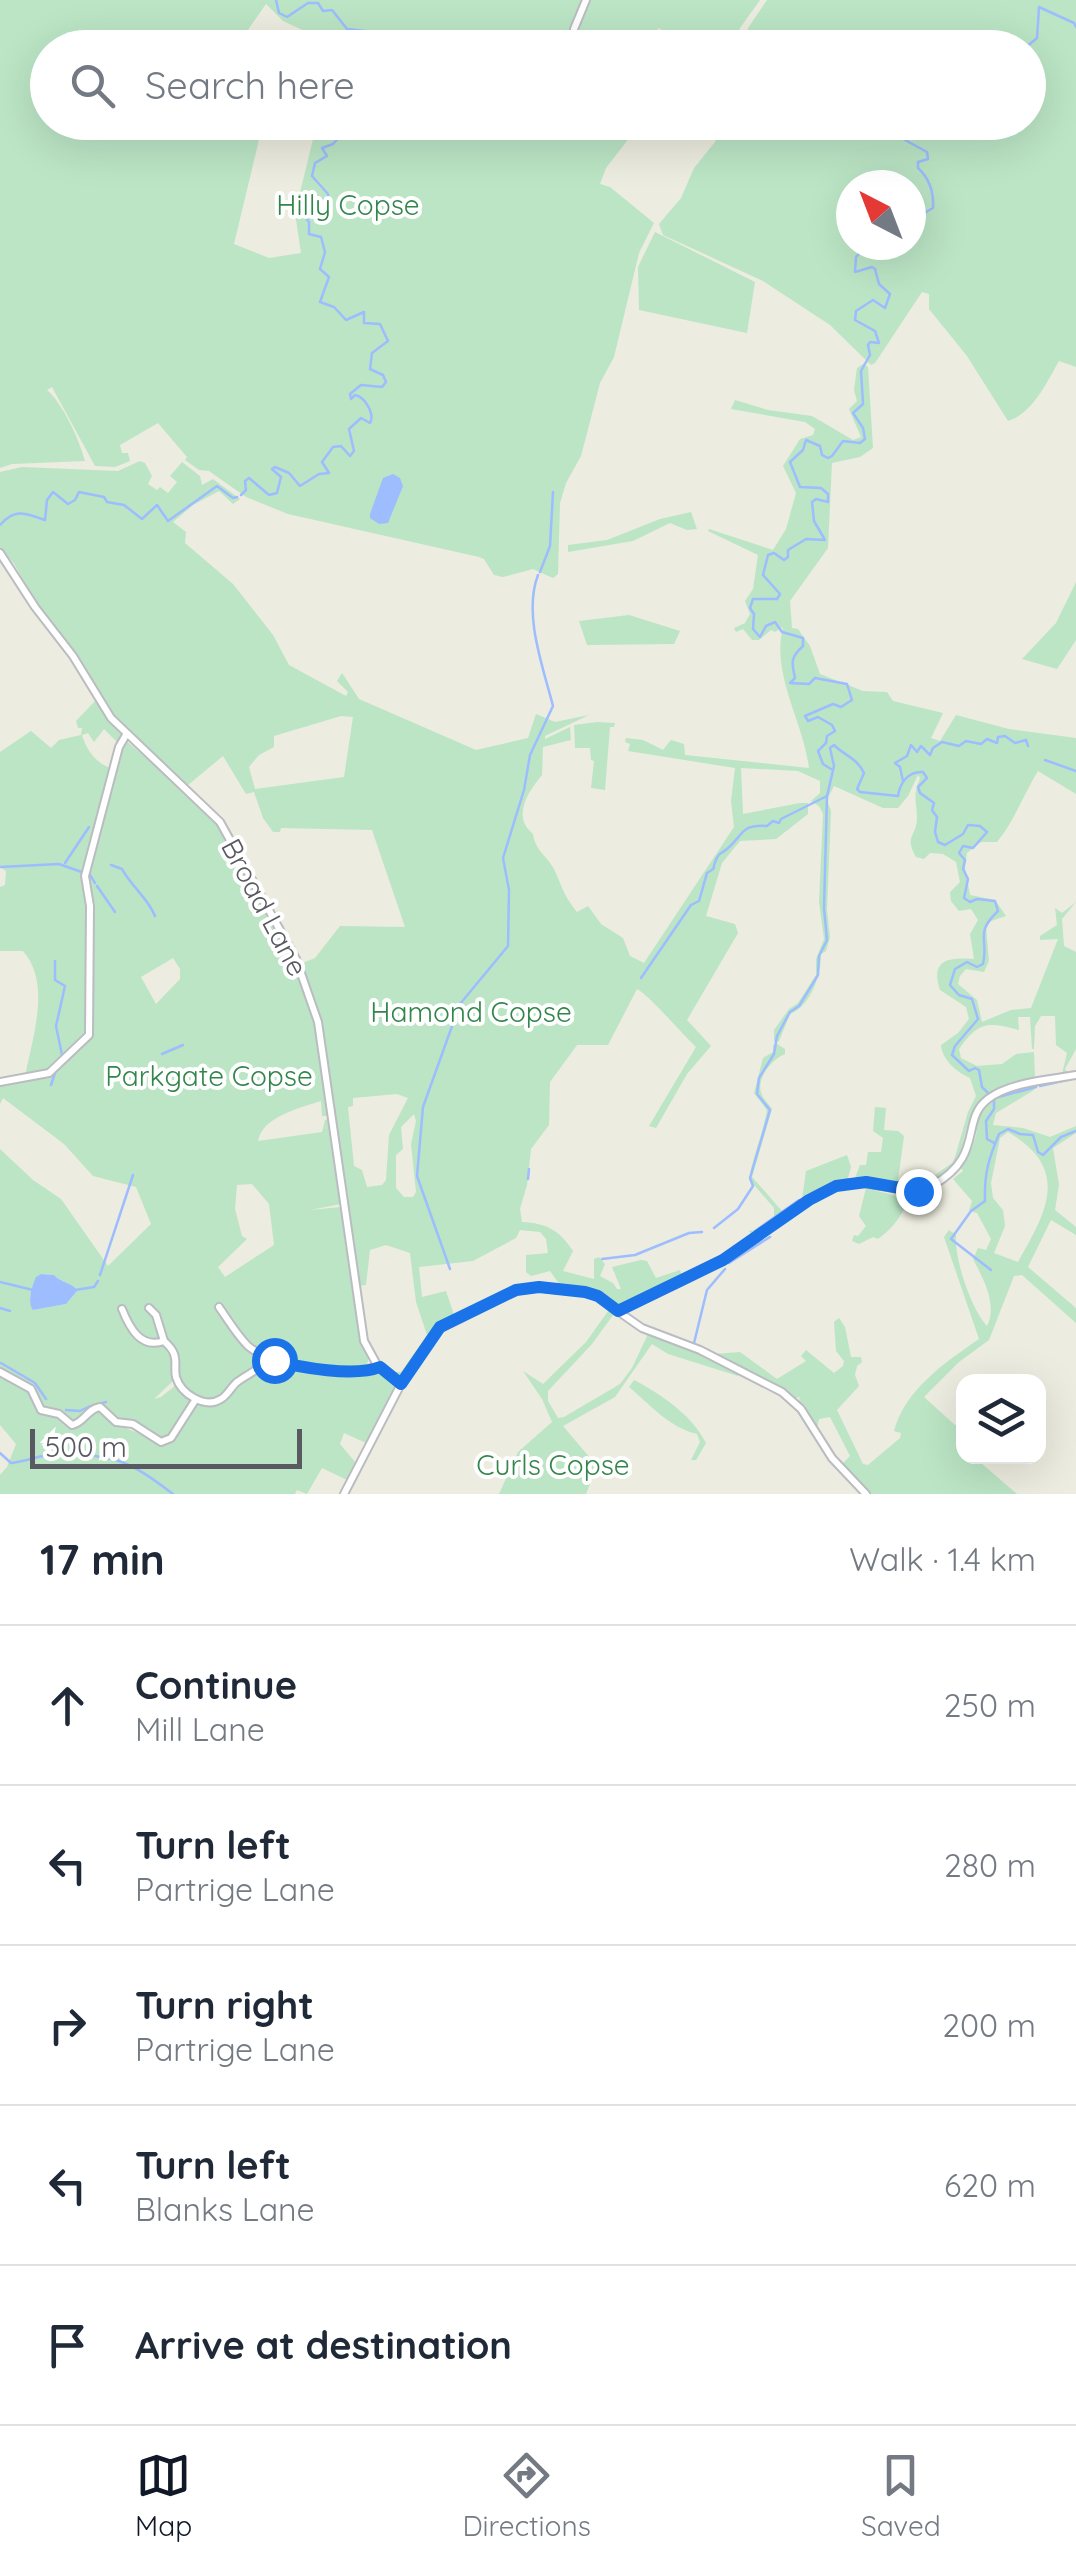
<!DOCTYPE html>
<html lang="en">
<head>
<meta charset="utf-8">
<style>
  body { margin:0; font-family:Quicksand,sans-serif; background:#f2f2f3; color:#1f2937 }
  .controls { position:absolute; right:30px; bottom:30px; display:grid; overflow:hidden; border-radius:20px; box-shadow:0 10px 40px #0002 }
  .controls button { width:90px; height:90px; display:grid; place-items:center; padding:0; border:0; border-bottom:2px solid #e0e1e3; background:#fff; color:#1f2937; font:50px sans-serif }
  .compass { position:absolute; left:836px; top:170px; width:90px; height:90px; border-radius:50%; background:#fff; box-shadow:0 10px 40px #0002; rotate:318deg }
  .scale { position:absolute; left:30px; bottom:25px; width:272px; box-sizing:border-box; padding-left:10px; border:5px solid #595a61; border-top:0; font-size:28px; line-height:35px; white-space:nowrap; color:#595a61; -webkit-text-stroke:8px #fff; paint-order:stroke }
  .stop { position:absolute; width:30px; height:30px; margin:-22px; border:8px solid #1a73e8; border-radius:50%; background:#fff }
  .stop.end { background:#1a73e8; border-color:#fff; box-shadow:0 2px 10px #0008 }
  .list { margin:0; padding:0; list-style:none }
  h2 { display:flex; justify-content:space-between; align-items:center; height:130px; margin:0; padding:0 40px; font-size:42px }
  h2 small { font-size:32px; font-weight:400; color:#747a83 }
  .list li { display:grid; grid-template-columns:65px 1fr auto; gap:30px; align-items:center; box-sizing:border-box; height:160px; padding:0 40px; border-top:2px solid #e0e1e3 }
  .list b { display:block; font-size:38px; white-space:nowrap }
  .list p { margin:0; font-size:32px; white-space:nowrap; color:#747a83 }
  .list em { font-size:32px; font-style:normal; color:#747a83 }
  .icon { flex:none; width:55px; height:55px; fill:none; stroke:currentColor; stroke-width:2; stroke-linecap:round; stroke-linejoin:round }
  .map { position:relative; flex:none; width:1076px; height:1494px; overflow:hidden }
  .search { position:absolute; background:#fff; box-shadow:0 10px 40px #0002; left:30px; right:30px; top:30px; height:110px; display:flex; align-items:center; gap:25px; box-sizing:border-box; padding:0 35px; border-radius:55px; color:#747a83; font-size:38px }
  .sheet { height:930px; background:#fff }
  nav { display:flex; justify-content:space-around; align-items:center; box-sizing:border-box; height:140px; border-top:2px solid #e0e1e3; background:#fff; font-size:28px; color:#747a83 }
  nav a { display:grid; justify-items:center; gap:5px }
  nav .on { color:#111827 }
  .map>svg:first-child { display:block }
  .green { fill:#bbe5c5; fill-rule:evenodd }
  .water { fill:#9dbdff }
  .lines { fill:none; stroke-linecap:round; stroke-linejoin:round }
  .stream { stroke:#9dbdff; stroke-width:2.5 }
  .minor-casing { stroke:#bbbcc2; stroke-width:10 }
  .minor { stroke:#fff; stroke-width:6 }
  .route { stroke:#1a73e8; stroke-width:12 }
  .labels { text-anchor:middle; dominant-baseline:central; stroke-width:8; stroke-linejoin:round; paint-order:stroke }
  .park-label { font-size:28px; fill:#33864b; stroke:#fff }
  .street-label { font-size:28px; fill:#595a61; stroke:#fff }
</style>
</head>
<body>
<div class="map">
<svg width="1076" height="1494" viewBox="0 0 1076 1494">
  <rect width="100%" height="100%" fill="#ecece0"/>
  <g class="green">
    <path d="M0,0H583L572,24L571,47H339L283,21L266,4L236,47L48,48V122L263,123L234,244L269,258L301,253L295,213L317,123L630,122L637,128L606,168L600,184L610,187L654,223L639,253L614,357L600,383L581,456L566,483L560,503L558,574L553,578L533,569L503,577L494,575L484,559L479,557L288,514L246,497L209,471L199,470L185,460L187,457L158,423L120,445L122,453H128L130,461L115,467L95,466L52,387L47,390C63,404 79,439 85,461L12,464L0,468Z"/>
    <polygon points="588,0 760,0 740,28 733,47 721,42 718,47 698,47 658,28 657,31 691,47 574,48 575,31"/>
    <path d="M767,0H1076V367L1059,361C1047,382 1033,413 1008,421L967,356L929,309V294L922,292L875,363L871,365L830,325L763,281L663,235L659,224L681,198L694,168L715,142L718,123L1028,122V48L741,47L748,28ZM851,185H911V245H851Z"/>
    <polygon points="655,232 755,282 747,333 639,310 638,267"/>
    <path d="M863,364L868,367L873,448L860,457L832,463L828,548L790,601L792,628L798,629L810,646L820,674L863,691L887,692L893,701L943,713L931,738L940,741L956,715L1009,729L1076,738V794L1038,771C1023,795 1014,822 997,842H981L967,853L965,867L970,895L995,900L1006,916L991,921L986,926L989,961L984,972L966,969L960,976L958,984L977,1000L982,1022L1011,1010L1031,1008L1058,939L1040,940V936L1057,925L1055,908L1062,913L1076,902L1062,919L1064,946L1076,952V1049L1065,1069L1068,1073L1062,1074L1067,1053L1056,1045L1055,1016H1041L1035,1026L1034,1049H1032L1030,1017H1018L1019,1030C987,1021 978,1022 959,1049L961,1058L977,1066L1002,1064L1016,1054L1034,1052L1035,1079C1019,1084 998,1087 984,1097C956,1119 973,1179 921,1187C906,1190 896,1182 884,1180C877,1178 863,1179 855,1178L860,1165H866L868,1152H881L883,1138L873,1131L875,1107L886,1108L884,1130L898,1131L904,1136L898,1180L919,1186L952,1163L955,1157L968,1112L976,1096L970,1078C957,1072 942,1060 941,1045L958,1033L969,1019L966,1007L940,990C930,960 948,957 974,959L970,934L978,920L971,909L959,911L951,901L950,892L960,882L956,862L943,854L930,853L924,859L916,857C904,836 916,837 917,819C917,801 912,797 920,778L918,775L908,796L898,808H883L834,786L827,800L831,811L827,910L830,937L826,951L821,954C821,975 811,1006 790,1014L779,1041L774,1042V1030L789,1009L798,1003L816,975V959L824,939L819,902L823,814L819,806L811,801L820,793V781L798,771L741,768L743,814L800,803H808V814L776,839L740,841L722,863L706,916L735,924L738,933L687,1020L711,1046L687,1074L656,1128L649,1126L696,1047C682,1034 650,996 637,989L608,1045H577L550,1082L549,1125L531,1149L527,1185L520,1209L522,1222C547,1223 560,1231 573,1251L563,1271L594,1279V1259L599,1257L605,1264L600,1276L613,1283L617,1289H621L612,1267L641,1260L647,1261L656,1278L680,1270L682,1278L626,1305L617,1304L599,1292L560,1285L550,1271L531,1276L526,1272V1255L548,1253L546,1239L540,1232L520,1230L516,1238L473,1261L419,1267L422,1297L446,1291L454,1315L439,1323L403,1376L396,1377L391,1372H401L427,1335L416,1302L410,1253L386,1245L370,1250L366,1285L358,1286L322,1035L316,1003L300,964L315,958L340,926L405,927L372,830L281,828L280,832H273L263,818L254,792L246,794L223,756L188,785L113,716L74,651L37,604L13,562L0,550V472L22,467L118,471L140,461L145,463L152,476L148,484L157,490L160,487L168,493L177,482L170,476L182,462L200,476L202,485L213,479L240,499L233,504L219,491L193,505L173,522L186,532L185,543L233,584L273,635L289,665L346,696L348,692L337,681L342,673L359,699L476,750L528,738L536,714L555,722L589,715L545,736V739L570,727L571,740L543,747L542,775C527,793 512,817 533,834C535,850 547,856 554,869C563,888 562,893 577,912L588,906L601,924L623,938L630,956L644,963L734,827L731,801L735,768L628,751L630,744L625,742L626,738L643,740L663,750L671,740L684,744L685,755L809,768C803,720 771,675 783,627L775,632L771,630L759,640H752L743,629L736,632L734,628L745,623L750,614L745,601L753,589L758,555L708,531L709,529L773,550L786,529L796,493L783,466L800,439L813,435L815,429L805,422L731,409L735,400L768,410L812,416L853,440L861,437L849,409L857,401L854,390L857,368ZM341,716L353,717L344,777L255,789L249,767L259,755L274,747V736ZM397,1094L408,1098L389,1135L386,1180L382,1185L367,1187L362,1170L354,1166L348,1107L353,1106V1098ZM414,1114L416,1121L411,1144L416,1192L413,1197H404L396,1188V1155L403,1149L401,1127Z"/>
    <polygon points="691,512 697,529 687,530 670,523 633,541 568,552 568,545 607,540 660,519"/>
    <polygon points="1076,582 1076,640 1057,669 1022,659 1056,623"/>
    <polygon points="629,615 680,631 674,644 587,645 579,621"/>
    <path d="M95,701L122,736L118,743L104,729L94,742L88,733L82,735C86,749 96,764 111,768L83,875L89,907L86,1002L89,1030L52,1069L25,1077C32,1038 52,984 23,951H0V887L5,885L6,871L0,867V752L31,731L51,748L59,740L81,735L82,728H78L76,721Z"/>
    <polygon points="597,722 615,723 614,727 610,727 605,790 591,788 594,761 591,760 590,748 575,748 574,725"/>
    <path d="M124,739L209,812L222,830L221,835H225L231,845L229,849H233L239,861L236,865L241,864V874H245L249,881L247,885H251L255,892L252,896H257L268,915L265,919H271L280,933L277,936H282L303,980L301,983L305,985L316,1026L329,1116H322L321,1101C299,1108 262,1117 258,1141L322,1132L325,1120L329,1119L341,1204L310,1210L341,1207L360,1329L369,1357L365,1371L382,1372L395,1385L366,1443L344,1433L340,1444L356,1463L347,1480L322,1468L307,1494L297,1490L295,1494H0V1475L7,1467L16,1444L0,1425V1373L30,1389L40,1411L59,1415L73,1427C84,1425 87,1410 99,1409C107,1413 111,1419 119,1425C121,1426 161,1443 165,1444L174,1438L197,1403L223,1401L240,1382L253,1377L265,1364L263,1362L216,1400L197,1398L180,1384L177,1355L164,1335L157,1312L147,1307L156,1318L162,1338L152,1343L140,1336L122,1309C128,1331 141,1348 164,1344L173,1357L174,1380L154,1399L161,1397L176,1385L193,1400L171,1435L161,1441L134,1423L118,1421L100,1405L92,1406L78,1421L71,1422L59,1412L43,1409L30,1385L0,1370V1149L33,1180L61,1199L108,1266L151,1224L136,1187L93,1176L64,1144L3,1098L0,1104V1083L42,1077L58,1070L87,1043L92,1033L89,1002L94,906L88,873ZM173,958L180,969V979L156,1004L141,977ZM252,1184L269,1204L274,1245L225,1277L218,1267L247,1239L242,1236L235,1209L237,1185ZM41,1274L54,1275C61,1283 74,1283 77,1291L66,1304L33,1310C27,1301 32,1280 41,1274Z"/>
    <path d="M777,1044L785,1049V1054C775,1057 754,1078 762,1095C764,1100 769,1104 772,1109L752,1177L782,1211L793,1208L752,1235L749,1231L756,1230L774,1217V1208L749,1179C753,1155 763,1134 767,1110L754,1093L763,1058L773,1052V1045Z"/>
    <path d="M1035,1085L1034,1090L996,1113L993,1125L1023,1128L1050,1137L1076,1126V1133L1053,1148L1059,1185L1055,1210L1076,1227V1235L1051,1220L1028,1267L1076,1308V1323L1022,1275L1014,1276L989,1340L959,1362L924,1397L955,1425H963L964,1456L974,1457L1017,1494H870L841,1465L850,1456L830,1417L819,1419L817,1429L804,1409L806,1406L798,1403L800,1397L794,1399L714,1354L740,1352L777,1379L806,1361L801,1356L806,1350L834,1373L843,1366L844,1361L836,1351L834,1322L839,1318L845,1327L851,1357H861L862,1362L857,1366L855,1375L859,1386L837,1410L863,1464L868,1465L900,1438L901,1433L894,1431C905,1390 944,1363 979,1339L944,1237L949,1230L956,1235C954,1258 971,1309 987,1326C998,1305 983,1278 973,1259L978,1248L986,1250L991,1239L977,1213L969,1211L972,1201L953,1179L963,1171L960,1167C997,1123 950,1104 1035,1085ZM1008,1132C1071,1169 1047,1211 1018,1262L994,1253L1005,1226L1003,1210L993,1198L991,1183L1000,1138Z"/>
    <polygon points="847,1155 851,1167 848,1178 802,1199 806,1171"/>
    <path d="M866,1188L908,1199C902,1216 893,1228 878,1239L873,1237L859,1244L852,1241L854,1235L858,1236L866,1226L859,1216Z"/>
    <polygon points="611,1307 616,1311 592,1344 548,1391 548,1401 558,1418 564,1417 620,1384 632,1368 648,1334 662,1338 664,1333 738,1372 738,1376 668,1354 652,1344 615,1397 563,1426 597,1466 586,1494 499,1494 518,1452 552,1422 542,1399 523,1371 543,1384 586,1342"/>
    <path d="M634,1380C662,1395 691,1414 706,1443L696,1460H691L700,1442L697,1434C668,1427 651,1405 629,1387Z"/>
  </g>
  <g class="water">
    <polygon points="393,474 400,478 403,486 388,523 379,524 370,518 370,514 383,478"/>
    <path d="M41,1274L54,1275C61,1283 74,1283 77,1291L66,1304L33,1310C27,1302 32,1286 36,1277Z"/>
  </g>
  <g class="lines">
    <g class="stream">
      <polyline points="276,0 279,13 287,17 308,3 318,3 323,11 332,10 347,29 365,31 367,37 364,48"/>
      <polyline points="1025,48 1037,38 1039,7 1074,23 1076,27"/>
      <path d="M903,122L905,140L927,152L928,159L918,162V168C930,179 934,192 933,208L926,212L920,223L911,219"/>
      <polyline points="912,124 914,122"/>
      <path d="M241,495L246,490L245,481L249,478L269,495L277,493L281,477L272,469L275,467L289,473L300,486L319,474L329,473L322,462L333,447L341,446L350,456L354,451L349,429L361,418L370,423C375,414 365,397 355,395L351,399L350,394L361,385L382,387L386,382L383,375L370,369L372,353L388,341L380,324L364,323V312L346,320L334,307L320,302L329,277L320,269L325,252L321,237L309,234V222L301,212L319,199H328V194L312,176L315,163L327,156L322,148L333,144L344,132L334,122"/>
      <path d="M0,525C16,507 26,514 45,520L47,500L53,492L68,504L75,500L79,492L104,497L107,502L124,505L142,519L157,505L168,521L217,486L233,498L237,497"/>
      <polyline points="540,572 550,546 553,492"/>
      <polyline points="1045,760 1076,771"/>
      <path d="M831,769L823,764L818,751L826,743L827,736L835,731L832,725L818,717L808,721L805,716L833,704L841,707L852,700L847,684L815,678L809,684L790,683L795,678C791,661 791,657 803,646V638L782,632L775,622L766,626L760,637L753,629L754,614L750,608L753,599H777L780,594L763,575L768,555L774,553L784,560L788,557V550L806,539L825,540L814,521L812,502L816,499L828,502V494L821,488L800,487L790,462L803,450L806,440L820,446L822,455L828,458L832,456L843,441L860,443L865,439L863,428L853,413L863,404L861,371L870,355L868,345L870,342L879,343L875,331L855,320L856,311L873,300L885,308L890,294L879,284L875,269L872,267L855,272L856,257L867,245"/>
      <polyline points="903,781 900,767 895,763 907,756 911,745 917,752 921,746 930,755 933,748 942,742 959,746 966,741 981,744 987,739 997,743 998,737 1005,736 1015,743 1026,740 1028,746"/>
      <polyline points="65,863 89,827"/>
      <path d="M111,865L122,869C131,886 148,898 155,916"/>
      <polyline points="0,867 59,864 90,875 95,883"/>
      <polyline points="97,886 115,912"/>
      <polyline points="55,961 55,980 65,986 56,1026 62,1055"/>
      <path d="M641,978L691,905L699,901L707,873C719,865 710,873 716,860C719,852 721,854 727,849C744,835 740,824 767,826L773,821L779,823L781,819L827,796"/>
      <polyline points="162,1054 183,1045"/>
      <polyline points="51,1085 55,1073"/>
      <polyline points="1040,1086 1076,1078"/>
      <polyline points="995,1098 1036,1087"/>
      <polyline points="994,1099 994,1109 986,1121 987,1139 994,1143"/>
      <polyline points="528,1179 529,1169"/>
      <path d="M714,1228L738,1209L753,1186L750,1178L770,1110L757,1094L759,1078L774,1054L777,1036L790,1012L799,1006L818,975L819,956L827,940L824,908L827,796L834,766L830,748L834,745C845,756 857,758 864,773L857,789L860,792L898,796C900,783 908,771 923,772L927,778L918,787L920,793L934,803L932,810L937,817L935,832L938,842L945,845L963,834L968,825L980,826L987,832L973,848L963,846L959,853L965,860L963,869L968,879L964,898L970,902L977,899L995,901L998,911C974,934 989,938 983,964L977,967L967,962L955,969L950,985L959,995L972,999L978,1019L955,1046L952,1055L969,1071L975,1068L979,1070L982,1087L994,1099"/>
      <polyline points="755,1231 799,1200"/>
      <polyline points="602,1259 635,1255 689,1233 702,1232"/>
      <polyline points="729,1263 770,1237"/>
      <path d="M450,1269L417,1176L423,1107L460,1004L508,946L509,890L503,858L524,790L530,755L553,706C543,667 523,614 538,575"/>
      <path d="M991,1270L951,1239L971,1211L985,1201C984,1173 989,1158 999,1134L1008,1129L1020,1134L1033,1135L1038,1152L1043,1155L1061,1137L1076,1131"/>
      <polyline points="100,1275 133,1175"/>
      <polyline points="0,1282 33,1290"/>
      <polyline points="75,1290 94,1287 98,1281"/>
      <polyline points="0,1308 10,1311"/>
      <polyline points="694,1343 707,1290 725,1269"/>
      <polyline points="1,1363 35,1383 46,1399"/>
      <polyline points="88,1407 106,1402"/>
      <polyline points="66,1410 80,1411 86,1408"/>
      <path d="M0,1453L11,1463C26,1462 42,1454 57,1454C115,1455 127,1459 173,1494"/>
    </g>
    <defs>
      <g id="minor">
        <polyline points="573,48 574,29 586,0"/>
        <polyline points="0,553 35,607 73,656 111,718 220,822 296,959 318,1022 364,1341 376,1363 401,1384"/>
        <polyline points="0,1082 49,1073 89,1035 90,906 85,876 119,747 126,735"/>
        <path d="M219,1307C228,1320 237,1335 248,1346C271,1366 352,1379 380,1367"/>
        <polyline points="149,1308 156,1315 164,1341"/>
        <path d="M122,1309C130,1329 141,1349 164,1341C168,1345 172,1348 174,1354C177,1361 174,1369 176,1377C181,1394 205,1409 221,1399C228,1395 231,1387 237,1382C249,1373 259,1371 268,1357"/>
        <path d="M618,1311C657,1292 698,1276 735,1253C769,1231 798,1200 837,1186C871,1174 904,1201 933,1185C985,1156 960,1120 988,1099C1010,1082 1049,1080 1076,1075"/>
        <path d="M0,1372L31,1389L41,1410L59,1414L72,1425C84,1423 87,1409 100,1407L116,1422L133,1424L161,1442L171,1438L196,1399"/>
        <polyline points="344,1494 401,1384 437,1330 508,1293 534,1287 592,1293 642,1328 700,1350 782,1392 801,1409 832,1458 866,1494"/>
      </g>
    </defs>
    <use href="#minor" class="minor-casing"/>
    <use href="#minor" class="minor"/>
  </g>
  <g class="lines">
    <path class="route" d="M274,1360C300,1368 355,1377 380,1367L401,1384L440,1327L516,1290L539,1287L585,1292L598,1296L618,1311L723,1260L809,1200L836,1186L866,1182L918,1191"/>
  </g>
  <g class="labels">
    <g class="park-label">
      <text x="348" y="204">Hilly Copse</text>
      <text x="471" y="1011">Hamond Copse</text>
      <text x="209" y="1075">Parkgate Copse</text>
      <text x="553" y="1464">Curls Copse</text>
    </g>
    <g class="street-label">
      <text transform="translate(265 907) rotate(62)">Broad Lane</text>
    </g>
  </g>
</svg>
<div class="controls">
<button><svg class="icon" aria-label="layers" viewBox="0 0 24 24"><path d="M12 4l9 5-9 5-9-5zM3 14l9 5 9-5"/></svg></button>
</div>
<svg class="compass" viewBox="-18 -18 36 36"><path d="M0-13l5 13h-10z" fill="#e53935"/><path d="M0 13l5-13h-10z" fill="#747a83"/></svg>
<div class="scale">500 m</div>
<div class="stop" style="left:274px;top:1360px"></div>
<div class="stop end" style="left:918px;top:1191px"></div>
<div class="search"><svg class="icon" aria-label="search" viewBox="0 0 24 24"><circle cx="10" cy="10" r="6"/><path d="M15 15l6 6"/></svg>Search here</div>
</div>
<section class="sheet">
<h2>17 min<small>Walk · 1.4 km</small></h2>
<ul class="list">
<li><svg class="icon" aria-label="ahead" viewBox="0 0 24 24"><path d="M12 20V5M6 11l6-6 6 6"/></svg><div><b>Continue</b><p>Mill Lane</p></div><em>250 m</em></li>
<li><svg class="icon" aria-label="left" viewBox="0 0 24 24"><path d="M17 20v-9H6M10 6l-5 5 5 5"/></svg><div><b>Turn left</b><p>Partrige Lane</p></div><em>280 m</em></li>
<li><svg class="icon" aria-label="right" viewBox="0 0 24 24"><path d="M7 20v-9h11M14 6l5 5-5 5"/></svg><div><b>Turn right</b><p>Partrige Lane</p></div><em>200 m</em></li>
<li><svg class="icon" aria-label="left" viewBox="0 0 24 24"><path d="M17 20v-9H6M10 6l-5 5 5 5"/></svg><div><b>Turn left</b><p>Blanks Lane</p></div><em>620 m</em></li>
<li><svg class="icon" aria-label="arrive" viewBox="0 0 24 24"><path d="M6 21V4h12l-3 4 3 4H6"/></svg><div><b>Arrive at destination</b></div></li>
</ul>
</section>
<nav>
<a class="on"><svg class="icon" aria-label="map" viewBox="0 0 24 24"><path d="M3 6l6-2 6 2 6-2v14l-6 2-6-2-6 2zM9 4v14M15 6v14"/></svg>Map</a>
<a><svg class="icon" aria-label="directions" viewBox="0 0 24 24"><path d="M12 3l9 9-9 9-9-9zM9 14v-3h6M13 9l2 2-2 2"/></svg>Directions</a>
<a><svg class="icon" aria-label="saved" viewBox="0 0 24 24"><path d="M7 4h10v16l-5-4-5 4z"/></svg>Saved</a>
</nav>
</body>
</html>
